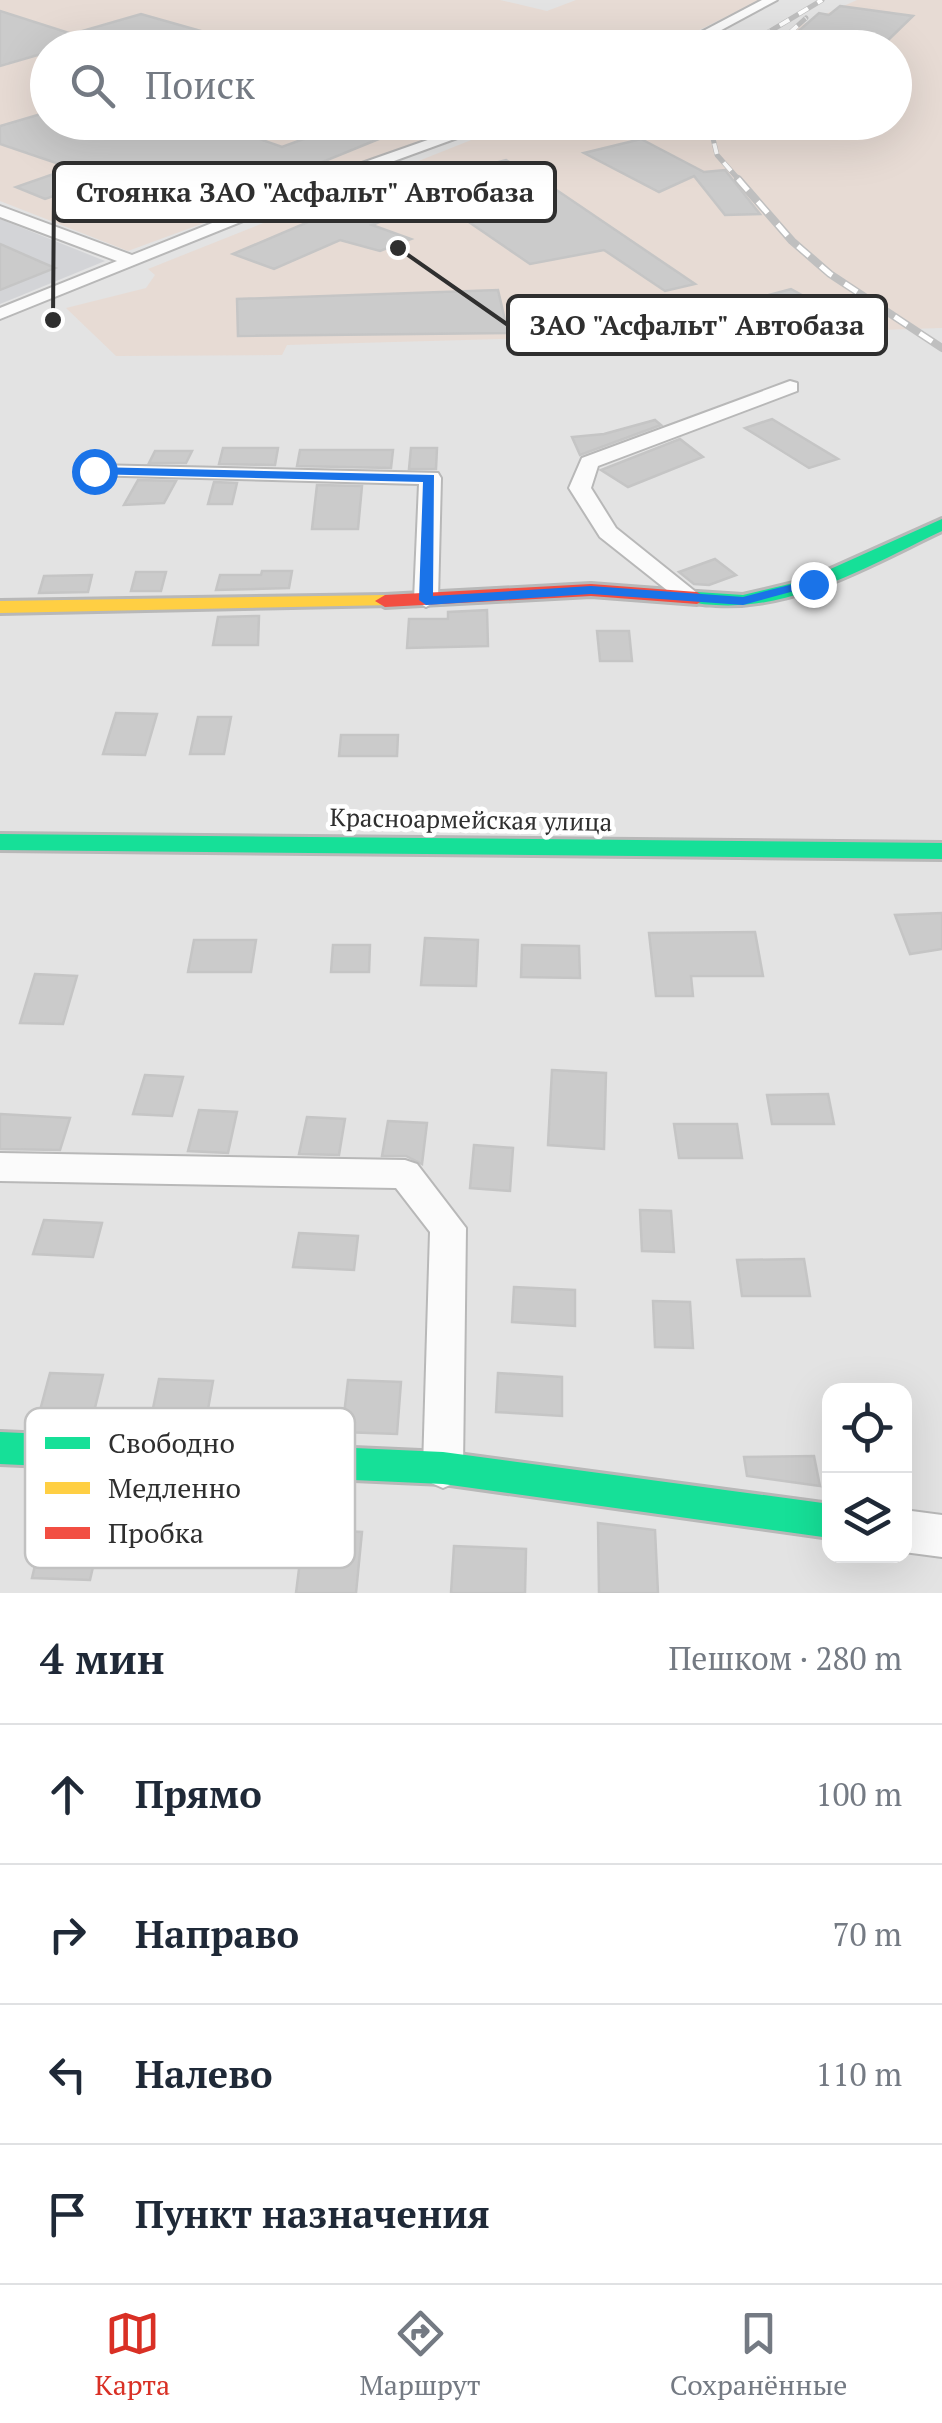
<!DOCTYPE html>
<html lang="ru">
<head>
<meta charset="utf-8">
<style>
  body { margin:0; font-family:"PT Serif",serif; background:#f6f6f7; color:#1f2937 }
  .controls { position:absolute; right:30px; bottom:30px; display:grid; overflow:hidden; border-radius:20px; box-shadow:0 10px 40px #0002 }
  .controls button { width:90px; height:90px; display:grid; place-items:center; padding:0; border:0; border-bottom:2px solid #e0e1e3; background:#fff; color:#1f2937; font:50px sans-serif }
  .stop { position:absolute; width:30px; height:30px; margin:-22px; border:8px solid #1a73e8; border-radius:50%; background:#fff }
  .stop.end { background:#1a73e8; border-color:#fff; box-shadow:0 2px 10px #0008 }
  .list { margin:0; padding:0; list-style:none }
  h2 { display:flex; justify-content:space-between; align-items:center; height:130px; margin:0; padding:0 40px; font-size:42px }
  h2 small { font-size:32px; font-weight:400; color:#747a83 }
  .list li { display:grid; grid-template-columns:65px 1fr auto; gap:30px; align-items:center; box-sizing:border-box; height:140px; padding:0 40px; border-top:2px solid #e0e1e3 }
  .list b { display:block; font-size:38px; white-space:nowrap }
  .list em { font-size:32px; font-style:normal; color:#747a83 }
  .icon { flex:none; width:55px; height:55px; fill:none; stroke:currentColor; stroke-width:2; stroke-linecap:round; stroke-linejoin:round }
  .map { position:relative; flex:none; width:942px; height:1593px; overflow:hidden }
  .search { position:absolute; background:#fff; box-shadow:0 10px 40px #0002; left:30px; right:30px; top:30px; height:110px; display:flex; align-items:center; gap:25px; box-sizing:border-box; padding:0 35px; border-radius:55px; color:#747a83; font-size:38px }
  .sheet { height:690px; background:#fff }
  nav { display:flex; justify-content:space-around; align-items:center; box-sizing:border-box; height:140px; border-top:2px solid #e0e1e3; background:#fff; font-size:28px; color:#747a83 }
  nav a { display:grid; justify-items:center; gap:5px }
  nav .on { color:#d93025 }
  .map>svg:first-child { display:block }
  .built { fill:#d3d4d7 }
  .industrial { fill:#e7dbd4 }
  .building { fill:#cbcbcb; stroke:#c5c5c5; stroke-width:2.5 }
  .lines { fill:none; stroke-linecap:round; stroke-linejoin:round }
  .street-casing { stroke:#b8b8b8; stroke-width:4 }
  .fast-casing { stroke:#b8b8b8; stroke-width:6 }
  .slow-casing { stroke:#b8b8b8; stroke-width:6 }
  .jam-casing { stroke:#b8b8b8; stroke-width:6 }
  .street { fill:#fbfbfb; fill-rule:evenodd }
  .fast { fill:#16e098; fill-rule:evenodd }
  .slow { fill:#ffcf43; fill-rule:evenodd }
  .jam { fill:#f24e42; fill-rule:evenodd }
  .rail-far1-casing { stroke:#bfbfbf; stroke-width:5 }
  .rail-casing { stroke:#bfbfbf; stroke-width:8 }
  .rail-far1 { stroke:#fff; stroke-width:4; stroke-dasharray:11; stroke-linecap:butt }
  .rail { stroke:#fff; stroke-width:5; stroke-dasharray:15; stroke-linecap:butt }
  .route { fill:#1a73e8 }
  .labels { text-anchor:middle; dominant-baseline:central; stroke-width:9; stroke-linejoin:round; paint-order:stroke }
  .street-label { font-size:25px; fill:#2f2f2f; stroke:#fff }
  .key { fill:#fff; stroke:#c1c1c1; stroke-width:2.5 }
  .key-label { font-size:28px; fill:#2f2f2f }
  .leader { fill:none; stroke:#2f2f2f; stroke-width:4 }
  .callout-dot { fill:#2f2f2f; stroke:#fff; stroke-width:4 }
  .callout { fill:#fff; stroke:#2f2f2f; stroke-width:4 }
  .callout-label { font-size:28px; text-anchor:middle; font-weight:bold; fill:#2f2f2f }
</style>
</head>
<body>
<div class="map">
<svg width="942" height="1593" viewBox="0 0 942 1593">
  <rect width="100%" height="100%" fill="#e3e3e3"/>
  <polygon class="built" points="0,219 105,261 0,304"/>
  <g class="industrial">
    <polygon points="0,0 500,0 547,11 576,0 760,0 665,47 48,48 48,122 474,123 128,251 0,201"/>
    <polygon points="857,0 942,0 942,328 541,341 535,338 287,345 282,355 116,356 66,308 146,288 155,275 148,269 514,123 894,122 894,48 752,47"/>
  </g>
  <g class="building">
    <polygon points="840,6 913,16 880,48 779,48 819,13 829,15"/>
    <polygon points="0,11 72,34 141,14 236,41 235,48 48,48 48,52 0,66"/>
    <polygon points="48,112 48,122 212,122 282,147 347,123 386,136 188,217 95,182 45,199 16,187 71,168 0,144 0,126"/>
    <polygon points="641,139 704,172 725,170 760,214 725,215 694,176 659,192 584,153"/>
    <polygon points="506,160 558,191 695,284 665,291 604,250 530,264 434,198 497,184 471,169"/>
    <polygon points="343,207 382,221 372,225 411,239 380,251 340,240 274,269 233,254"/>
    <polygon points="0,244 55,268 0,290"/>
    <polygon points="791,289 834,313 800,323 757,298"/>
    <polygon points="498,290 508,333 238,336 237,299"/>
    <polygon points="772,419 838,459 809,468 745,428"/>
    <polygon points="655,420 661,425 580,455 572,437 604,434"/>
    <polygon points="680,439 703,457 628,487 601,470"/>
    <polygon points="223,448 278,448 275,465 219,464"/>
    <polygon points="411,448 437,448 436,469 409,469"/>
    <polygon points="300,450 393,450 391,468 297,466"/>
    <polygon points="155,451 192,451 186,463 149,463"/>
    <polygon points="138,480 176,481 164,503 124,505"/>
    <polygon points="214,482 237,483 232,504 208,504"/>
    <polygon points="317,485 362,486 358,529 312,529"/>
    <polygon points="715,559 736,575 709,585 694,584 679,572"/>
    <polygon points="262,571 292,571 289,588 216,590 220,575 261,575"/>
    <polygon points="136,572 166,572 161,591 131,591"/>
    <polygon points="92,575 88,592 39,593 44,576"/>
    <polygon points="487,610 488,646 407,648 409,619 448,619 448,612"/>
    <polygon points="259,616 258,645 213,645 218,617"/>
    <polygon points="597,631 629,631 632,661 600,661"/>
    <polygon points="116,713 157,714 145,755 103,754"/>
    <polygon points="198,717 231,717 224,754 190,754"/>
    <polygon points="341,735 398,735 397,756 339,756"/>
    <polygon points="942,913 942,949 910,954 895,915"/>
    <polygon points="755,932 763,976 691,976 693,996 656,996 649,933"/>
    <polygon points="425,938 478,940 476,986 421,985"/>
    <polygon points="194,940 256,940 251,972 188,972"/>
    <polygon points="333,945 370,945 369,972 331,972"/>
    <polygon points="522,945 579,946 580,978 521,977"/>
    <polygon points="35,974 77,976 63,1024 20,1023"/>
    <polygon points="552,1070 606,1073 604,1149 548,1145"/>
    <polygon points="145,1075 183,1077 172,1116 133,1114"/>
    <polygon points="828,1094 834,1124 772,1124 767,1095"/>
    <polygon points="199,1110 237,1112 228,1153 188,1151"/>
    <polygon points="0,1114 70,1118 60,1150 0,1149"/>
    <polygon points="307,1117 345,1119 339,1155 299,1154"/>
    <polygon points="388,1121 427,1123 422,1164 406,1156 382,1156"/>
    <polygon points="674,1124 737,1124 742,1158 679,1158"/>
    <polygon points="474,1145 513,1148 510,1191 470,1188"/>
    <polygon points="640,1210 671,1211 674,1252 642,1251"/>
    <polygon points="44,1220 102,1223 93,1257 33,1254"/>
    <polygon points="299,1233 358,1236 354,1270 293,1267"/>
    <polygon points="804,1259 810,1296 742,1296 737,1260"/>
    <polygon points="514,1287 575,1290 575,1326 512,1322"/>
    <polygon points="653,1301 690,1302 693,1348 655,1347"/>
    <polygon points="50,1373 103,1375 92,1420 38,1418"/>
    <polygon points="498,1373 562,1377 562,1416 496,1412"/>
    <polygon points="159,1379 213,1381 205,1426 150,1423"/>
    <polygon points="348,1380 401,1382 397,1434 342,1432"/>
    <polygon points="814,1456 820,1486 747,1476 744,1457"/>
    <polygon points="50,1503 107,1506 90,1580 32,1578"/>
    <polygon points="598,1523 655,1530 658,1593 599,1593"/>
    <polygon points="304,1529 362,1532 356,1593 296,1593"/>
    <polygon points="454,1546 526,1549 525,1593 451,1593"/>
  </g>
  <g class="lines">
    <defs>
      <g id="street">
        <polygon points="762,0 777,0 688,48 671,48"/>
        <polygon points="479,122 501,122 372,169 0,319 0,308 117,261 0,217 0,206 132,255 362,163"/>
        <polygon points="790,381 797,383 797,391 598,466 591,488 616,528 702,597 698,602 682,602 600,537 569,488 582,458"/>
        <polygon points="94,465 438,473 441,478 438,600 426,607 414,600 419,484 87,475 83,471 87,467"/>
        <polygon points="0,1153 405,1160 417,1164 466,1228 463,1468 457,1482 443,1488 429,1482 423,1468 430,1232 396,1188 0,1181"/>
        <polygon points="904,1510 942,1515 942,1557 904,1552"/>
      </g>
      <g id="fast">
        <path d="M942,519V531C872,564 796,610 716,605C705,604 696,605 687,598L697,592L743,595L806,580Z"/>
        <polygon points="0,834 942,843 942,859 0,850"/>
        <polygon points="0,1432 443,1452 830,1504 830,1538 443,1484 0,1464"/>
      </g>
      <polygon id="slow" points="385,595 392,597 395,601 392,605 0,613 0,601"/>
      <polygon id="jam" points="591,584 697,592 707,598 697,604 591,596 385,607 375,601 385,595"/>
    </defs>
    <use href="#street" class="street-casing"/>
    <use href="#fast" class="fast-casing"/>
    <use href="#slow" class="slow-casing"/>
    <use href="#jam" class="jam-casing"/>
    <use href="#street" class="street"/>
    <use href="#fast" class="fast"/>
    <use href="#slow" class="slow"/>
    <use href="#jam" class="jam"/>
    <defs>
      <g id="rail-far1">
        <polyline points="742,48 822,0"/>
        <polyline points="773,48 806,18"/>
        <polyline points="709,122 717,155 740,181"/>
      </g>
      <polyline id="rail" points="738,179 792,241 830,274 942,348"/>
    </defs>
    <use href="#rail-far1" class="rail-far1-casing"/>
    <use href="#rail" class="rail-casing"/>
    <use href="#rail-far1" class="rail-far1"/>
    <use href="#rail" class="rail"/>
  </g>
  <polygon class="route" points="94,467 434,475 433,596 591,586 743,597 813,579 820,584 743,605 591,594 426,605 419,600 423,482 89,474 89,469"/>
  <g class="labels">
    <g class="street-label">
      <text transform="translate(471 819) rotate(1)">Красноармейская улица</text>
    </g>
  </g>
  <rect x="25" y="1408" width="330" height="160" rx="15" class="key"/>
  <rect x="45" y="1437" width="45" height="12" fill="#16e098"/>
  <rect x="45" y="1482" width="45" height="12" fill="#ffcf43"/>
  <rect x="45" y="1527" width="45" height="12" fill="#f24e42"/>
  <g class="key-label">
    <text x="108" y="1453">Свободно</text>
    <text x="108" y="1498">Медленно</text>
    <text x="108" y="1543">Пробка</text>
  </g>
  <path class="leader" d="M53 320L54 192M398 248L508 325"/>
  <g class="callout-dot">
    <circle cx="53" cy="320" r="10"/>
    <circle cx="398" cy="248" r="10"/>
  </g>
  <g class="callout">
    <rect x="54" y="163" width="501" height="58" rx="10"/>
    <rect x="508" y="296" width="378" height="58" rx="10"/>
  </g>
  <g class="callout-label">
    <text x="305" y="202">Стоянка ЗАО "Асфальт" Автобаза</text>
    <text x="697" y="335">ЗАО "Асфальт" Автобаза</text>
  </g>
</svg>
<div class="controls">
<button><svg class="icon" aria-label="locate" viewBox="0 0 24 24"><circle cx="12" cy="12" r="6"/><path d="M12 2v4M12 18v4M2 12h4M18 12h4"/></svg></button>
<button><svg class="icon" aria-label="layers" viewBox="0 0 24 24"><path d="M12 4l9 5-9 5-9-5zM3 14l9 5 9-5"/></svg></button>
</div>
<div class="stop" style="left:94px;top:471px"></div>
<div class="stop end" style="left:813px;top:584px"></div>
<div class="search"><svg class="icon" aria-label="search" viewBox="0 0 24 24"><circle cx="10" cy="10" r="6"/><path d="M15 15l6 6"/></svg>Поиск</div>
</div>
<section class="sheet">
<h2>4 мин<small>Пешком · 280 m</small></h2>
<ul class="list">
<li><svg class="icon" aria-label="ahead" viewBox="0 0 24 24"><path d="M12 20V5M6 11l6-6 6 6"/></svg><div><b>Прямо</b></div><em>100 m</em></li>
<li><svg class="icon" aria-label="right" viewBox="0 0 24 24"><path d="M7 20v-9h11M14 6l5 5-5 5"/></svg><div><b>Направо</b></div><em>70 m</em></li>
<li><svg class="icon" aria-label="left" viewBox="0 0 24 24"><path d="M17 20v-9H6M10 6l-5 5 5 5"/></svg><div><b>Налево</b></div><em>110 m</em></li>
<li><svg class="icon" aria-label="arrive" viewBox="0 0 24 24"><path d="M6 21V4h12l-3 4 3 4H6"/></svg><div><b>Пункт назначения</b></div></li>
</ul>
</section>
<nav>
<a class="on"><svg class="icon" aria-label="map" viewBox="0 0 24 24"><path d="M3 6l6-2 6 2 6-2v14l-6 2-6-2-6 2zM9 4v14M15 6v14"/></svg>Карта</a>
<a><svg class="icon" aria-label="directions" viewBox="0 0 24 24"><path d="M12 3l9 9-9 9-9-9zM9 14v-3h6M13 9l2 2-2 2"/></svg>Маршрут</a>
<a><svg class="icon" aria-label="saved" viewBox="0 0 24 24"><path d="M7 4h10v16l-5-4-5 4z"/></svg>Сохранённые</a>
</nav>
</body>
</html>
